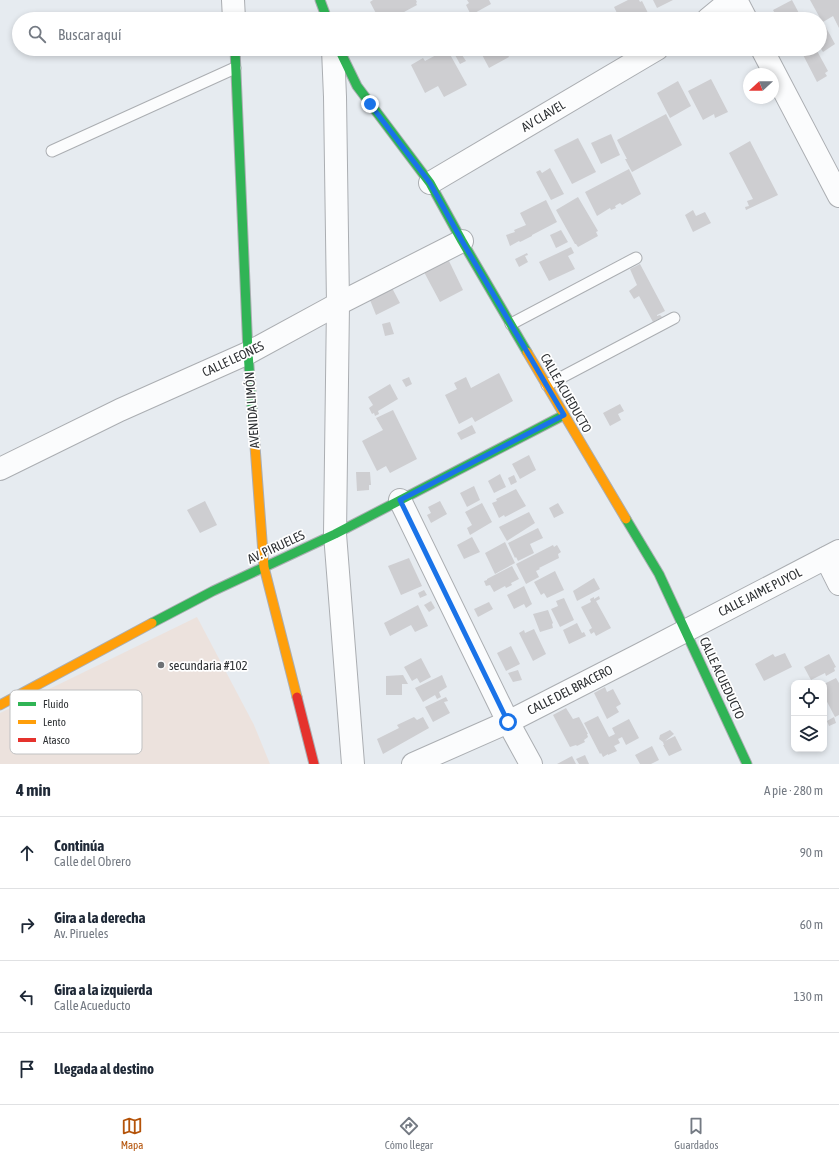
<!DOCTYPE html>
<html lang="es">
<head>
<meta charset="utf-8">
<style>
  body { margin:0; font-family:"Asap Condensed",sans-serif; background:#f2f2f3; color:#1f2937 }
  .controls { position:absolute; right:12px; bottom:12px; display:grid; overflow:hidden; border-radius:8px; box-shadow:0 2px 6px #0003 }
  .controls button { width:36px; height:36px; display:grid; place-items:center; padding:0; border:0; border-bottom:1px solid #e0e1e3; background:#fff; color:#1f2937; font:20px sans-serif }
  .compass { position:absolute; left:743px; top:68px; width:36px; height:36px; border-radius:50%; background:#fff; box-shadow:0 2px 6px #0003; rotate:249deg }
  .stop { position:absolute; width:12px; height:12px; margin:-9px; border:3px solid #1a73e8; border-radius:50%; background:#fff }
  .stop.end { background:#1a73e8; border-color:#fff; box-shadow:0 1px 4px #0008 }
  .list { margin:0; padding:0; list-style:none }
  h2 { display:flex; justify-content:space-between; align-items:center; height:52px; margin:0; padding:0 16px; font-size:17px }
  h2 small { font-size:13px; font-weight:400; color:#747a83 }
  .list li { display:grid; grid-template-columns:26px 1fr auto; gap:12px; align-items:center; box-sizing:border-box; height:72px; padding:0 16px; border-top:1px solid #e0e1e3 }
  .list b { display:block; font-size:15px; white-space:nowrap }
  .list p { margin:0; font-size:13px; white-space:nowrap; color:#747a83 }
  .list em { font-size:13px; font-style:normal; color:#747a83 }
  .icon { flex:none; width:22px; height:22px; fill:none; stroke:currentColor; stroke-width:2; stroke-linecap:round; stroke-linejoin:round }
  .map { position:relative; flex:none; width:839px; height:764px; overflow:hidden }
  .search { position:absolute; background:#fff; box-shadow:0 2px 6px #0003; left:12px; right:12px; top:12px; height:44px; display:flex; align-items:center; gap:10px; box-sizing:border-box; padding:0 14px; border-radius:22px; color:#747a83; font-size:15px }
  .sheet { height:340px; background:#fff }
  nav { display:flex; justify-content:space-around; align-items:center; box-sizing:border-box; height:56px; border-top:1px solid #e0e1e3; background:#fff; font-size:11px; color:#747a83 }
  nav a { display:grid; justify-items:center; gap:2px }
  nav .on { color:#b45309 }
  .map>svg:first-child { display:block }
  .commercial { fill:#ece2dd }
  .building { fill:#ceced1 }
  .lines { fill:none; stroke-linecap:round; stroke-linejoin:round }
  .lane-casing { stroke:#abaeb2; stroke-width:13 }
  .street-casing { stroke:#abaeb2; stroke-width:24 }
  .fast-casing { stroke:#abaeb2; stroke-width:11 }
  .slow-casing { stroke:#abaeb2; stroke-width:11 }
  .jam-casing { stroke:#abaeb2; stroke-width:11 }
  .lane { stroke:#fbfcfd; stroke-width:11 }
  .street { stroke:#fbfcfd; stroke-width:22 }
  .fast { stroke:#30b455; stroke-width:9 }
  .slow { stroke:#ff9f0a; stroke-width:9 }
  .jam { stroke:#e5322d; stroke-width:9 }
  .route { stroke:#1a73e8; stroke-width:5 }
  .poi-dot { fill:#6e7276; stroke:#fff; stroke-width:1.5 }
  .labels { text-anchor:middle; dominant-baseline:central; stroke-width:3.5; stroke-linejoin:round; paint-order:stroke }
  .street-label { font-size:13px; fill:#2e3134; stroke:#fff }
  .poi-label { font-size:13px; fill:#2e3134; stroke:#fff; text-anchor:start }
  .key { fill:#fff; stroke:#c0c1c2; stroke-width:1 }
  .key-label { font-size:11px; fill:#2e3134 }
</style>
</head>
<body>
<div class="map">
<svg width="839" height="764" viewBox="0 0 839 764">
  <rect width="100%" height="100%" fill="#e6ebf0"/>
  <polygon class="commercial" points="197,617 254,725 270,764 0,764 0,713"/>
  <g class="building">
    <polygon points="373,0 416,0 417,2 416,3 417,5 391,19 379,19 370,2"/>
    <polygon points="467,0 489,0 491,4 471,15 466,5 469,3"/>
    <polygon points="628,0 639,0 640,2 642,1 648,13 636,19 620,19 614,7"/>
    <polygon points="653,0 673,0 657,8"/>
    <polygon points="792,0 802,19 778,19 773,10"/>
    <polygon points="810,0 839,0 839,28 833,16 823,22 835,44 823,52 820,47 820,18"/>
    <polygon points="447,49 467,85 444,97 438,86 425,93 411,65 423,58 425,61"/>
    <polygon points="479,49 505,49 509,57 489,68"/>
    <polygon points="800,49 816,49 828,71 825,73 827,76 817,82"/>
    <polygon points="460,52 466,61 460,64 455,55"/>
    <polygon points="711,79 728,112 715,118 714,114 703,120 688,91"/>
    <polygon points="678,81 691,106 670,118 657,93"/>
    <polygon points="666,114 682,145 632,172 625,159 627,159 617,140"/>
    <polygon points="611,134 620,155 601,164 591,143"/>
    <polygon points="578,138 596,172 572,184 554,150"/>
    <polygon points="750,141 778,195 746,210 745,207 749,206 747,201 753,199 729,153"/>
    <polygon points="550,168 564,194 551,200 536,172 540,170 542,173"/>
    <polygon points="629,169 641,194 622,205 620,203 615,206 616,208 611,210 610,208 597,216 585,192"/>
    <polygon points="578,197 598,231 596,232 598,236 578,247 576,244 575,244 556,210"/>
    <polygon points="546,200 557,222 532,235 532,236 520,242 519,241 510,246 506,235 515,232 514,230 526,225 520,213"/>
    <polygon points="693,210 696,216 705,212 711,223 693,232 685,215"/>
    <polygon points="561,230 568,242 556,248 550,235"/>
    <polygon points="571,247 574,253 568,256 575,269 549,281 539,262"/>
    <polygon points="527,253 528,255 525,256 528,262 519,267 515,259"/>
    <polygon points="449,261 463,290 440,302 424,272"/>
    <polygon points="640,264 665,311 657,315 657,316 660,315 662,317 653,322 639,296 634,299 629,291 637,285 630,269"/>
    <polygon points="392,288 400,303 376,315 370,300"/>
    <polygon points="390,322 394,334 385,336 382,324"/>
    <polygon points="499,373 513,401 475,422 472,417 459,424 445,395 457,389 454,383 466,377 471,388"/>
    <polygon points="409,377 412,384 406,387 402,380"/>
    <polygon points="390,384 398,399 378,411 379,414 375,416 374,413 372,414 369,408 373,405 368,397"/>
    <polygon points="620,404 624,411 618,414 621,420 610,426 603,413"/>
    <polygon points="393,410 417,459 390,473 386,466 377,471 362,441 383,430 376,418"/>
    <polygon points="472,425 476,433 461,440 457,433"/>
    <polygon points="529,455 536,470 520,479 512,464"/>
    <polygon points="356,472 370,472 371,485 369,485 369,490 357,491"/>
    <polygon points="500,474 506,487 494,493 488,481"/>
    <polygon points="514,475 517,482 511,485 508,478"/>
    <polygon points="474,486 480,500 467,507 460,493"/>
    <polygon points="516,489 526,506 505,517 504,515 499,518 492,503 497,501 496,499"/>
    <polygon points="205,501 217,525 200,533 187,510"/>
    <polygon points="440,501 447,514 431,523 427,515 431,513 428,507"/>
    <polygon points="482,503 492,522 470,535 467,528 472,525 465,512"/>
    <polygon points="558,503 564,513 554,518 549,508"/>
    <polygon points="529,512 535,523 507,541 499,527"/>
    <polygon points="538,528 543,538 530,544 534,553 518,561 516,557 515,558 508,543"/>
    <polygon points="472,537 480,552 464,559 457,545"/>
    <polygon points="505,542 515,563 495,574 485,553"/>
    <polygon points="553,545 554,547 557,545 561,552 558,554 559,558 539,568 540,569 536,571 539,577 526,584 516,564"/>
    <polygon points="409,558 422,586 401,595 388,566"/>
    <polygon points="512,566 519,579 511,583 512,585 506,588 505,586 494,592 490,585 486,586 484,581 487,580 487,579"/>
    <polygon points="555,571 564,590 547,598 544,593 541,595 534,582"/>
    <polygon points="594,578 600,589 577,601 573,591"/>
    <polygon points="524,586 532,604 526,608 524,604 514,609 507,595"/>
    <polygon points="424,590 427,595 420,598 418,593"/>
    <polygon points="599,596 600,599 596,601 611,628 596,636 594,632 591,634 589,630 592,628 581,607 591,602 590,599 594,597 594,599"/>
    <polygon points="564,598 574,620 560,627 551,609 558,606 556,601"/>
    <polygon points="431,601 435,608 429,612 424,605"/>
    <polygon points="489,602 493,609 478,617 474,609"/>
    <polygon points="418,605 428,626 415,632 411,625 390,636 384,623"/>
    <polygon points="548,610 553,623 552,624 553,628 540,632 533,614"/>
    <polygon points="577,623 582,633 584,632 586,636 569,644 563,630"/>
    <polygon points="534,629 546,654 533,661 519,633 524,630 525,633"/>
    <polygon points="511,646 520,664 506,671 497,653"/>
    <polygon points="785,653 792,667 764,681 755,664 773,654 775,657"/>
    <polygon points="829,654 836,667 834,668 835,671 826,676 825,673 811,680 804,667"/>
    <polygon points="421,658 431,677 420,683 417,678 412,681 404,667"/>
    <polygon points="518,670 522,680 513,682 508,673"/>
    <polygon points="403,675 408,684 402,684 402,695 386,695 386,676"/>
    <polygon points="442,675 447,687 439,692 441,697 437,699 435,695 423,702 415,688"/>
    <polygon points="836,678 839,683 839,715 835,717 824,696 824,684"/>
    <polygon points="605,687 607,692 613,689 621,704 616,707 619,712 607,719 594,693"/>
    <polygon points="446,697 448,701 444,702 450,713 433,722 425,707"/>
    <polygon points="566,708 573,719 579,717 588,734 587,734 588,737 584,740 585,742 577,746 576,745 570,747 553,715"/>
    <polygon points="598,716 609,737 615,734 612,728 629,719 639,738 626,745 622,737 618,739 620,743 614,746 617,751 608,755 608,754 603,757 601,753 600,754 584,723"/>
    <polygon points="414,717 417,720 423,717 429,728 383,754 377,739 399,728 397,725"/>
    <polygon points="834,717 836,723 829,726 827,721"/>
    <polygon points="670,730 674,734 665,741 675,736 682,750 669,756 663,745 664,745 663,742 659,739 660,735"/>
    <polygon points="652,746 659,760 651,764 640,764 635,755"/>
    <polygon points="585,755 589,764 579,764 576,759"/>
    <polygon points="572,756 576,764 557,764"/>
  </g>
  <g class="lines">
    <defs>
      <g id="lane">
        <polyline points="52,151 235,68"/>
        <polyline points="511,324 636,258"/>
        <polyline points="547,385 674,318"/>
      </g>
      <g id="street">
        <polyline points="233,0 234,19"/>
        <polyline points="736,0 746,19"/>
        <polyline points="708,19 731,0"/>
        <polyline points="333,49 335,97 338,304 335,534 353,764"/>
        <polyline points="762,49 839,196"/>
        <polyline points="430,183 657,49"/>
        <polyline points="0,469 120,410 248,353 338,304 462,241"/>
        <polyline points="400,500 508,722 531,764"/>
        <polyline points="826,558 839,584"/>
        <polyline points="413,764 508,722 641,654 839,551"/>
      </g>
      <g id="fast">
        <polyline points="320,0 327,19"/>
        <polyline points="235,49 248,353 255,446"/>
        <polyline points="339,49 357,86 430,183 462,241 527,352"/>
        <polyline points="626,519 659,574 747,764"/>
        <polyline points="152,623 213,591 335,534 564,415"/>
      </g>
      <g id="slow">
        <polyline points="527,352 626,519"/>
        <polyline points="255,446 264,567 297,697"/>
        <polyline points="0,705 152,623"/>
      </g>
      <polyline id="jam" points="297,697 314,764"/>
    </defs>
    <use href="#lane" class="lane-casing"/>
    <use href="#street" class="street-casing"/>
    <use href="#fast" class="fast-casing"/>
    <use href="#slow" class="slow-casing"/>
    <use href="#jam" class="jam-casing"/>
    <use href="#lane" class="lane"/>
    <use href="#street" class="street"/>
    <use href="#fast" class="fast"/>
    <use href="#slow" class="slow"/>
    <use href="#jam" class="jam"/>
  </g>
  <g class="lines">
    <polyline class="route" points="370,104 430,183 462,241 564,415 400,500 508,722"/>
  </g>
  <circle class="poi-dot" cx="161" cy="665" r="4"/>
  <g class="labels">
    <g class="street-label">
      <text transform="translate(543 116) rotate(-31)">AV CLAVEL</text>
      <text transform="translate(233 359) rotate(-25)">CALLE LEONES</text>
      <text transform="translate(566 393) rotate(60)">CALLE ACUEDUCTO</text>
      <text transform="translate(252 410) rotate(-94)">AVENIDA LIMÓN</text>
      <text transform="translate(276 547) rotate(-25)">AV. PIRUELES</text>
      <text transform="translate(760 592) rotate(-27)">CALLE JAIME PUYOL</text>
      <text transform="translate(722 678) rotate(65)">CALLE ACUEDUCTO</text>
      <text transform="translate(570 690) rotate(-27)">CALLE DEL BRACERO</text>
    </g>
    <g class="poi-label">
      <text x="169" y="665">secundaria #102</text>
    </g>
  </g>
  <rect x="10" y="690" width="132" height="64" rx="6" class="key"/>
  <rect x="18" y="702" width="18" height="4" fill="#30b455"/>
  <rect x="18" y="720" width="18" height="4" fill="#ff9f0a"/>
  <rect x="18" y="738" width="18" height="4" fill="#e5322d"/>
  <g class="key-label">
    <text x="43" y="708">Fluido</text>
    <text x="43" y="726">Lento</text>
    <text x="43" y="744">Atasco</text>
  </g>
</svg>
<div class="controls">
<button><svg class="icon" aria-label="locate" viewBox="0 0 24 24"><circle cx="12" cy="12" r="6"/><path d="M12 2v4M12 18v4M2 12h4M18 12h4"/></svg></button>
<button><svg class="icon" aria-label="layers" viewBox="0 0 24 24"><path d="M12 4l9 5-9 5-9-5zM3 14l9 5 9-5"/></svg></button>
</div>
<svg class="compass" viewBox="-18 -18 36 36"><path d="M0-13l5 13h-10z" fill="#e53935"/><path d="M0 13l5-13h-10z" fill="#747a83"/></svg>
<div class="stop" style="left:508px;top:722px"></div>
<div class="stop end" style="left:370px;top:104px"></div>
<div class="search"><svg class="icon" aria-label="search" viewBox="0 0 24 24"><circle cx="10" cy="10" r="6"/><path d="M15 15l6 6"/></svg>Buscar aquí</div>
</div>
<section class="sheet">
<h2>4 min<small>A pie · 280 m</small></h2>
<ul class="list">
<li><svg class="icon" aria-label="ahead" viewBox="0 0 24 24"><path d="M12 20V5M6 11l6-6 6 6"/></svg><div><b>Continúa</b><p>Calle del Obrero</p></div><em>90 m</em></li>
<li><svg class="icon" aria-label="right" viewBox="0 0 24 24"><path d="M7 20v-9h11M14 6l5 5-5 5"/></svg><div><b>Gira a la derecha</b><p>Av. Pirueles</p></div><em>60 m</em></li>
<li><svg class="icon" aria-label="left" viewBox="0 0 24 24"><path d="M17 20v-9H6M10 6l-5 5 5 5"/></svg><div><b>Gira a la izquierda</b><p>Calle Acueducto</p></div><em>130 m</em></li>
<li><svg class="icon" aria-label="arrive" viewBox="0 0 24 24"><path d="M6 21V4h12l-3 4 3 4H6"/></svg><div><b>Llegada al destino</b></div></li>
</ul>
</section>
<nav>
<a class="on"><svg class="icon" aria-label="map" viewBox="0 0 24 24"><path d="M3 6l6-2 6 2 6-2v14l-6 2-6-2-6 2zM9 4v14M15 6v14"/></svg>Mapa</a>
<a><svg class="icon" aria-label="directions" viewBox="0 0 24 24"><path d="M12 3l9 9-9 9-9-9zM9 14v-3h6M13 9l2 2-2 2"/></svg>Cómo llegar</a>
<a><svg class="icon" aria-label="saved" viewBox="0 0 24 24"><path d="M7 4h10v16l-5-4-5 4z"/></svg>Guardados</a>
</nav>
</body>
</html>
